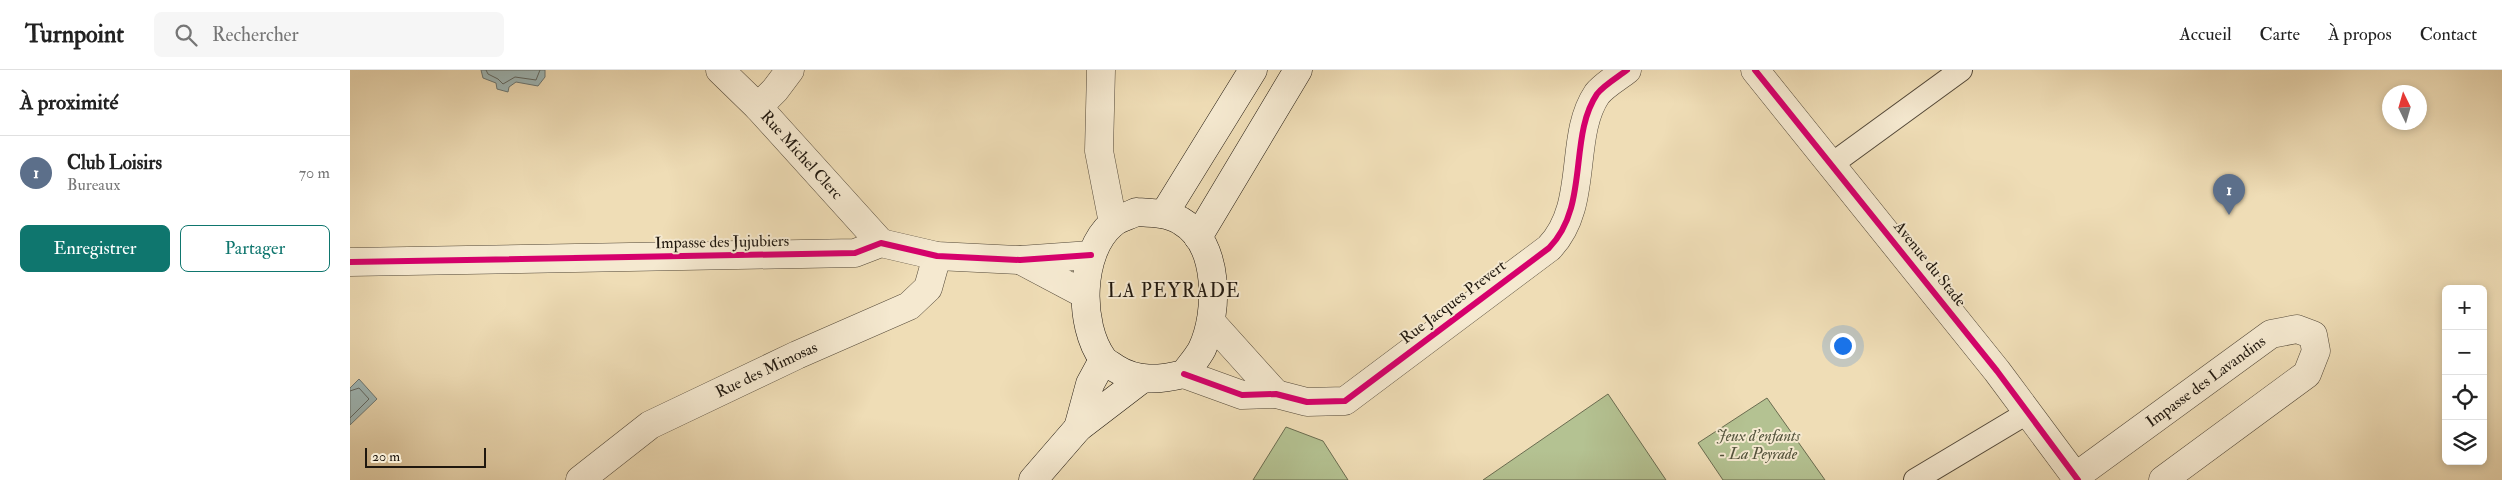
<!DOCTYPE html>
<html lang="fr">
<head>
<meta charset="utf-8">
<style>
  body { margin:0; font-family:"IM FELL Double Pica",serif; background:#f6f6f6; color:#222 }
  .controls { position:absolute; right:15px; bottom:15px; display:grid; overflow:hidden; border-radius:8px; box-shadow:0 2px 8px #0003 }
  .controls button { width:45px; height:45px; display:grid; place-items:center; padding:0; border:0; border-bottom:1px solid #e0e0e0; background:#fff; color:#222; font:25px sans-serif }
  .compass { position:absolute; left:2032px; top:15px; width:45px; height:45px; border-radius:50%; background:#fff; box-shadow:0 2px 8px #0003; rotate:355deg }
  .scale { position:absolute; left:15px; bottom:12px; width:121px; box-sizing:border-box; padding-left:5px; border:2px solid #1f170e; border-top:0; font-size:14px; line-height:18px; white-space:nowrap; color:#1f170e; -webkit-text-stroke:4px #f5e9d0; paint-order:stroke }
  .you { position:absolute; left:1492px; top:275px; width:18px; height:18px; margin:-12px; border:4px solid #fff; border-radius:50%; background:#1a73e8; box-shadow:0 0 0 8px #1a73e833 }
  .badge { display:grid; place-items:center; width:32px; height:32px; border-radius:50%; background:#0f766e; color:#fff; font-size:16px; font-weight:700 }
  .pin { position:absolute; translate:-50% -41px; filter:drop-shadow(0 1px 2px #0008) }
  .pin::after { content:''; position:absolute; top:26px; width:18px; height:15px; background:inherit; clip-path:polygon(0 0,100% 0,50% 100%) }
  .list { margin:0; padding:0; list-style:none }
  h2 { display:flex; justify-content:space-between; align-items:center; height:65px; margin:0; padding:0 20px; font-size:21px }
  h2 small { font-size:16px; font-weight:400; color:#767676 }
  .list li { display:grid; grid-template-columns:32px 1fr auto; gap:15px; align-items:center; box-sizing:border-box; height:75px; padding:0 20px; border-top:1px solid #e0e0e0 }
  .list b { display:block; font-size:19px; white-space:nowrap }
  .list p { margin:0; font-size:16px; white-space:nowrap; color:#767676 }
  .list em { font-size:16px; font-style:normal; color:#767676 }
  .actions { display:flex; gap:10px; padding:15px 20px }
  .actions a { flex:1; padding:11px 0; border:1px solid #0f766e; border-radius:8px; text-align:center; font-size:18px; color:#0f766e }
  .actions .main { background:#0f766e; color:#fff }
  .icon { flex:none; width:28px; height:28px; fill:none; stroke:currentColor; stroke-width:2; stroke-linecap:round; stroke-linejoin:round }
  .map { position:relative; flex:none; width:2152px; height:410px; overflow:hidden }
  header { display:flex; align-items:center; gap:30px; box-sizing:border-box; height:70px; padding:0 25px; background:#fff; border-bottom:1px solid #e0e0e0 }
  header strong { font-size:24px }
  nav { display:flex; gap:28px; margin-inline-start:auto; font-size:18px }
  .search { width:350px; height:45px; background:#f6f6f6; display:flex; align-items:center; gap:12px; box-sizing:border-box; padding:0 18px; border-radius:8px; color:#767676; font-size:19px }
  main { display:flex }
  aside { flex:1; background:#fff }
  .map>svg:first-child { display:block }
  .green { fill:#b4c292; stroke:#6a6c50 }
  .water { fill:#9fb9b9; stroke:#6c7875 }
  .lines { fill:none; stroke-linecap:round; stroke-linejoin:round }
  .shore { stroke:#5f6864; stroke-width:1 }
  .service-casing { stroke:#534838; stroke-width:24 }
  .minor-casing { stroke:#534838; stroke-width:29 }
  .tertiary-casing { stroke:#534838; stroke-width:29 }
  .secondary-casing { stroke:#1f170e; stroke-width:29 }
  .service { stroke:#f5e9d0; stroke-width:22 }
  .minor { stroke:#f5e9d0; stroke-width:28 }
  .tertiary { stroke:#f5e9d0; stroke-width:28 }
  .secondary { stroke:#f5e9d0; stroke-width:28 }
  .cycleway-casing { stroke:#f5e9d0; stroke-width:9 }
  .cycleway { stroke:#d6006c; stroke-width:6 }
  .labels { text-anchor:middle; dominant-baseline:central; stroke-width:4; stroke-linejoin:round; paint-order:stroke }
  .street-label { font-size:16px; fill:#1f170e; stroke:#f5e9d0 }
  .park-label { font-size:16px; font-style:italic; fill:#53533c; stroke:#f5e9d0 }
  .quarter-label { font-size:19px; letter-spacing:1px; fill:#1f170e; stroke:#f5e9d0 }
</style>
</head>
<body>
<header>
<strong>Turnpoint</strong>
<div class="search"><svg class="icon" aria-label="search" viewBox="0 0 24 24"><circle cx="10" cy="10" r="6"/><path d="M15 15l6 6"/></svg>Rechercher</div>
<nav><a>Accueil</a><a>Carte</a><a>À propos</a><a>Contact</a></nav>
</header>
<main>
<aside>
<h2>À proximité<small></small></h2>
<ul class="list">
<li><span class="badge" style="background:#5c6f8a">1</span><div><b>Club Loisirs</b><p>Bureaux</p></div><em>70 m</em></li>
</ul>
<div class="actions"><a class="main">Enregistrer</a><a>Partager</a></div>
</aside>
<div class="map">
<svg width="2152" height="410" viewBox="0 0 2152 410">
  <rect width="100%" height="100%" fill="#efddb6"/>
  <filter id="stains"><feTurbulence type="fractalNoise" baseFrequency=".004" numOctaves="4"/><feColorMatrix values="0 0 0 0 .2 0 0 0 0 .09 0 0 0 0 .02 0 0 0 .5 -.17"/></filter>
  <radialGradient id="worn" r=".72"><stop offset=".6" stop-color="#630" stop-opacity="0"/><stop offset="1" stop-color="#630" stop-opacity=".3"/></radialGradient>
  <g class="green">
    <polygon points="1258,324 1316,410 1133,410"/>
    <polygon points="1417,328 1475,410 1373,410 1348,373"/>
    <polygon points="936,357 973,371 998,410 903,410"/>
  </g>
  <g class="water">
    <polygon points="131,0 195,0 195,7 188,16 166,12 159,17 158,22 147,19 146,13 133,8"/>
    <polygon points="9,309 27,329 0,355 0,318"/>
  </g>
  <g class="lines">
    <g class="shore">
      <polyline points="136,0 138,4 148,9 153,14 165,7 186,10 190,0"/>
      <polyline points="0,321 9,318 19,329 0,348"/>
    </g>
    <defs>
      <g id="service">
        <polyline points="1482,94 1611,0"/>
        <polyline points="1565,410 1677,343"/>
      </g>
      <g id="minor">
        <path id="s1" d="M370,0L408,37L531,173"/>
        <polyline points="1405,0 1647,301 1728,410"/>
        <polyline points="408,37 425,20 440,0"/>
        <polyline points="670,190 734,224"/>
        <polyline points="0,192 505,183 531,173 587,186 670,190 741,185"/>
        <polyline points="861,252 926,324"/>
        <path d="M834,304L892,325L926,324L957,332L995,331L1199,178C1240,136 1218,67 1247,24C1254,15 1268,7 1277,0"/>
        <path id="s2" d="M1725,407L1921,264L1947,259L1963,265L1966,281L1957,304L1813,410"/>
        <path id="s3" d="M230,410L300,355L447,285L559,236L578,218L587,186"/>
      </g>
      <polyline id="tertiary" points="751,0 749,81 763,153"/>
      <g id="secondary">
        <path d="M786,142C802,143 818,143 831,151C870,173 869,243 852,279C848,287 840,296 834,304C809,310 787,312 765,298C761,295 755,292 753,289C728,255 729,182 762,154C768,148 779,146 786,142Z"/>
        <polyline points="814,144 903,0"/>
        <polyline points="848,167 948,0"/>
        <polyline points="728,358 740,314 753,290"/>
        <polyline points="683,410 728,358 792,309"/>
      </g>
    </defs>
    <use href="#service" class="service-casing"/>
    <use href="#minor" class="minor-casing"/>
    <use href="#tertiary" class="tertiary-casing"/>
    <use href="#secondary" class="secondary-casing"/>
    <use href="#service" class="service"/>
    <use href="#minor" class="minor"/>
    <use href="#tertiary" class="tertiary"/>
    <use href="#secondary" class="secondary"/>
    <defs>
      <g id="cycleway">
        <polyline points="1405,0 1647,301 1728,410"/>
        <polyline points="0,192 505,183 531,173 587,186 670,190 741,185"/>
        <path d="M834,304L892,325L926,324L957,332L995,331L1199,178C1240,136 1218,67 1247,24C1254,15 1268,7 1277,0"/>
      </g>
    </defs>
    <use href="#cycleway" class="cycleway-casing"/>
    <use href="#cycleway" class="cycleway"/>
  </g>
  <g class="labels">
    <g class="street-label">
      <text stroke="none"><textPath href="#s1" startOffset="118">Rue Michel Clerc</textPath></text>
      <text transform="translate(372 172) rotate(-1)">Impasse des Jujubiers</text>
      <text transform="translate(1580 194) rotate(51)">Avenue du Stade</text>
      <text transform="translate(1103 232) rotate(-37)">Rue Jacques Prevert</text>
      <text stroke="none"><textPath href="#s3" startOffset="218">Rue des Mimosas</textPath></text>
      <text stroke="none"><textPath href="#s2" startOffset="162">Impasse des Lavandins</textPath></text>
    </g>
    <g class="park-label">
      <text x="1408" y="366">Jeux d'enfants<tspan x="1408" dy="18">- La Peyrade</tspan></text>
    </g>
    <g class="quarter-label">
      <text x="824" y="221">LA PEYRADE</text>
    </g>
  </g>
  <rect width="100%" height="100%" filter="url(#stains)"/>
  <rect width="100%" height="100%" fill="url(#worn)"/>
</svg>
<div class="controls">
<button>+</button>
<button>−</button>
<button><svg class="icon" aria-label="locate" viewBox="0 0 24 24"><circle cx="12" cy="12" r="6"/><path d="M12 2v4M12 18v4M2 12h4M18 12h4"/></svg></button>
<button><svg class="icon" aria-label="layers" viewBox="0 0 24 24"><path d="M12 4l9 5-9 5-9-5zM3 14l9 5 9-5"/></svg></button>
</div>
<svg class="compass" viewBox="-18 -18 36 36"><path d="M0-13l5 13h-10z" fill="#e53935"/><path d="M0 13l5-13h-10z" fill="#767676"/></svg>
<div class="scale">20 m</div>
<div class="you"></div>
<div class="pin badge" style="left:1879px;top:145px;background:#5c6f8a">1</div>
</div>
</main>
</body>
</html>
